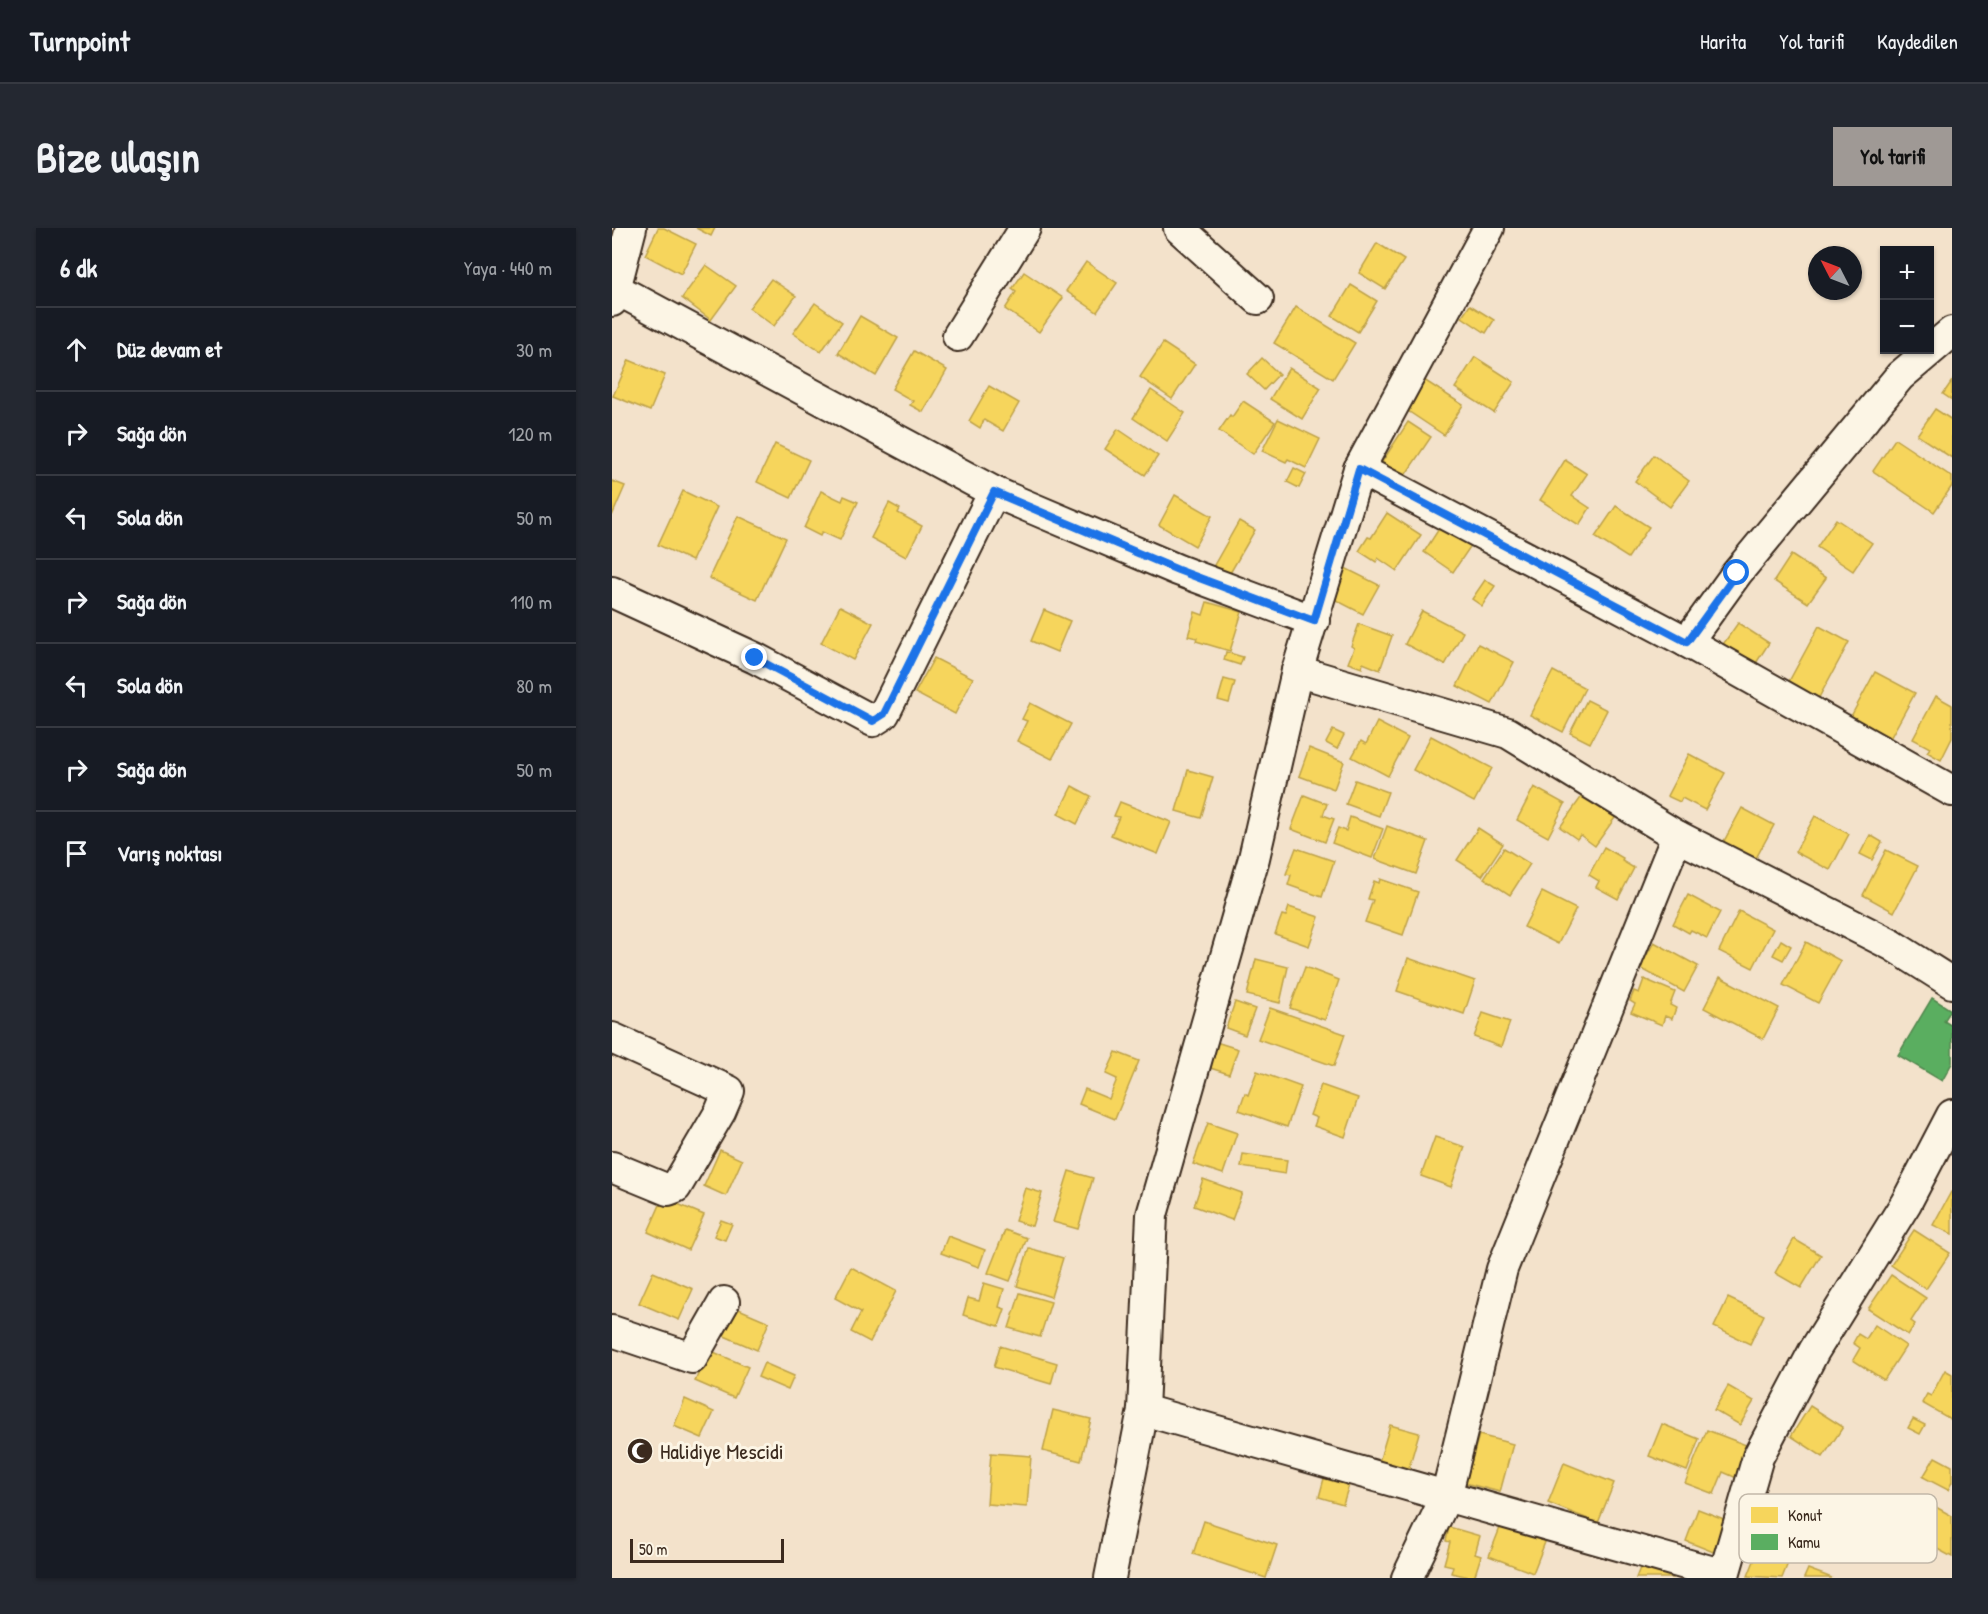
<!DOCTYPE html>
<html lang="tr">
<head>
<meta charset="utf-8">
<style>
  body { margin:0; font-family:"Patrick Hand",sans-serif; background:#242831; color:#f1f3f6 }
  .controls { position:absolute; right:18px; top:18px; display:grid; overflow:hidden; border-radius:0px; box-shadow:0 2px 4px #0004 }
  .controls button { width:54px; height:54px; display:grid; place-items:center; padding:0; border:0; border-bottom:2px solid #363941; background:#171b24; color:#f1f3f6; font:30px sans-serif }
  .compass { position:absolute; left:1196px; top:18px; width:54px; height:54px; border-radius:50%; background:#171b24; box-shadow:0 2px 4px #0004; rotate:312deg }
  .scale { position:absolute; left:18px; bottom:15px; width:154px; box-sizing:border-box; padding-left:6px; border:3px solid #3b2a1e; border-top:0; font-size:16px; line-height:21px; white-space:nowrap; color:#3b2a1e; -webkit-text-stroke:4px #fcf5e5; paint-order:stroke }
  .stop { position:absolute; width:18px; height:18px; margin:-14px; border:4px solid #1a73e8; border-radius:50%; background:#fff }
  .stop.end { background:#1a73e8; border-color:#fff; box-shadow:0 2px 6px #0008 }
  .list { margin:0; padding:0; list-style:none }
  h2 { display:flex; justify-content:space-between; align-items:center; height:78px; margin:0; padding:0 24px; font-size:26px }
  h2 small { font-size:20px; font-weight:400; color:#9ea1a6 }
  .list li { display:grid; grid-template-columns:39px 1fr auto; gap:18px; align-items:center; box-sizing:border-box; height:84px; padding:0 24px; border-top:2px solid #363941 }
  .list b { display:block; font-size:22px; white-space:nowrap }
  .list em { font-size:20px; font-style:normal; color:#9ea1a6 }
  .icon { flex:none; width:33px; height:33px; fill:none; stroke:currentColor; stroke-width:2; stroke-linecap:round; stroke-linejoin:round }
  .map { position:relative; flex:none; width:1340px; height:1350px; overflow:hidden; border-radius:0px }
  header { display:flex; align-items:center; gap:36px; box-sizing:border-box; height:84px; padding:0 30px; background:#171b24; border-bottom:2px solid #363941 }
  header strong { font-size:28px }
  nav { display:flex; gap:33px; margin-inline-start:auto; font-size:21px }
  .intro { display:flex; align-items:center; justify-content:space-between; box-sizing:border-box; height:144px; padding:0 36px }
  h1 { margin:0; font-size:42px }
  .button { padding:15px 27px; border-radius:0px; background:#9f9995; color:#111; font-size:21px; font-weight:700 }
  main { display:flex; gap:36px; padding:0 36px }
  aside { flex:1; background:#171b24; border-radius:0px; box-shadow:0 2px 4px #0004 }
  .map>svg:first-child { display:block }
  .homes { fill:#f6d55c; stroke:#bea249; stroke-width:1.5 }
  .public { fill:#5aae61; stroke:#51864d; stroke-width:1.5 }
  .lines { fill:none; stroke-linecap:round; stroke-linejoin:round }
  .minor-casing { stroke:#3b2a1e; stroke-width:34 }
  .minor { stroke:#fcf5e5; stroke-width:30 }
  .route { stroke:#1a73e8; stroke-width:8 }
  .labels { text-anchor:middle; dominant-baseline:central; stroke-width:6; stroke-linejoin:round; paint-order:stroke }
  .poi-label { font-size:22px; fill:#3b2a1e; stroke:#fcf5e5; text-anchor:start }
  .key { fill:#fcf5e5; stroke:#c2b8a9; stroke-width:1.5 }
  .key-label { font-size:16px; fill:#3b2a1e }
</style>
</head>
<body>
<header>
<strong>Turnpoint</strong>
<nav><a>Harita</a><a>Yol tarifi</a><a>Kaydedilen</a></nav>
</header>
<div class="intro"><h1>Bize ulaşın</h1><a class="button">Yol tarifi</a></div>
<main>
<aside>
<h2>6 dk<small>Yaya · 440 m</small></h2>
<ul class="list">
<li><svg class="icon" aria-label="ahead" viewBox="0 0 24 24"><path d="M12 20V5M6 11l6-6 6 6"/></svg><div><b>Düz devam et</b></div><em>30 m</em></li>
<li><svg class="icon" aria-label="right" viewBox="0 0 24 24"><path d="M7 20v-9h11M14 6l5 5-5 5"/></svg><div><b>Sağa dön</b></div><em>120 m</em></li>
<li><svg class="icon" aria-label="left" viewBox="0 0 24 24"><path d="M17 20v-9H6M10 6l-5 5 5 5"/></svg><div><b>Sola dön</b></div><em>50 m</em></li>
<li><svg class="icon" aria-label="right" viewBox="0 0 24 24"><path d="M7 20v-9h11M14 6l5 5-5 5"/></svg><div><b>Sağa dön</b></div><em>110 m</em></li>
<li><svg class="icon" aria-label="left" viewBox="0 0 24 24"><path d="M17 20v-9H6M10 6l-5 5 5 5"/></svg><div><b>Sola dön</b></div><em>80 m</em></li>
<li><svg class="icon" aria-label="right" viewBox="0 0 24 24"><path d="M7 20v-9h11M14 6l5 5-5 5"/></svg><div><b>Sağa dön</b></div><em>50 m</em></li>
<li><svg class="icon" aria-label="arrive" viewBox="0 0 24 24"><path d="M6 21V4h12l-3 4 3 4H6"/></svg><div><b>Varış noktası</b></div></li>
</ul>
</aside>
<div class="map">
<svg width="1340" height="1350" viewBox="0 0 1340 1350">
  <rect width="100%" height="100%" fill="#f3e2cb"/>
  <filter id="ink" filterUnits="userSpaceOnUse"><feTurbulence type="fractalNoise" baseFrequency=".0167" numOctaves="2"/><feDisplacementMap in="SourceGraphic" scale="12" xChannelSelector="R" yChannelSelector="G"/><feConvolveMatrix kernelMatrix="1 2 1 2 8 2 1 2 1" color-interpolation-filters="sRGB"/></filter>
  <g filter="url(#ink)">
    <g class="homes">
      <polygon points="46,0 52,0 84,16 69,46 33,27"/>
      <polygon points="84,0 103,0 99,8"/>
      <polygon points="765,15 792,32 773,61 747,45"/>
      <polygon points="474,34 505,55 485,84 454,63"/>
      <polygon points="94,37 124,58 99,92 70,70"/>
      <polygon points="412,44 451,70 427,104 393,81 404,64 400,61"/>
      <polygon points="159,51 184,68 162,98 137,80"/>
      <polygon points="739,57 765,73 746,104 720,88"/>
      <polygon points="203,75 230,94 209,124 181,105"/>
      <polygon points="858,77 882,92 874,105 850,89"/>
      <polygon points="684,79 743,115 721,151 662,115"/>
      <polygon points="248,88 286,110 264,148 226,125"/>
      <polygon points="551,115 583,136 560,171 528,149"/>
      <polygon points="302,123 335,142 311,184 298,177 301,173 280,161"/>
      <polygon points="863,129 902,154 882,185 843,160"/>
      <polygon points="650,130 667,146 652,162 635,146"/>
      <polygon points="17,132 53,147 38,183 1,168"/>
      <polygon points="677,140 709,160 690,191 658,171"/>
      <polygon points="812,152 851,177 832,207 793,181"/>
      <polygon points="1340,153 1340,172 1331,166"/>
      <polygon points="377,158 407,175 391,203 372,192 368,200 357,193"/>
      <polygon points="539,162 573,185 555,213 521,190"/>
      <polygon points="631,173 663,194 641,226 607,203 618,187 620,189"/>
      <polygon points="1323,181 1340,192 1340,230 1305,207"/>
      <polygon points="666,191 708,211 694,240 676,231 674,234 650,223"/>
      <polygon points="796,194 819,209 792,249 770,234"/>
      <polygon points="506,201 546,228 533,247 493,221"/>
      <polygon points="1283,211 1340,249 1340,258 1322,284 1261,243"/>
      <polygon points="163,216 197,232 179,270 145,254"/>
      <polygon points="1042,227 1077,253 1058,279 1023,253"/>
      <polygon points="953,232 975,246 960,268 978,280 967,297 928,272"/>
      <polygon points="682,240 694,246 687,260 675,254"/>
      <polygon points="0,253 13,258 0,288"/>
      <polygon points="71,263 105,279 80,333 46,317"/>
      <polygon points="209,263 230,273 232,268 246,274 228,312 210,304 208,308 192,300"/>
      <polygon points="563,267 600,288 583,318 547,297"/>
      <polygon points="277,275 288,281 286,285 310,298 294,329 259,310"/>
      <polygon points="1004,278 1037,299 1016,330 983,309"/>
      <polygon points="775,285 809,307 785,343 766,330 764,334 747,323 756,309 759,310"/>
      <polygon points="126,288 174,310 145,372 97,350"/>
      <polygon points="1224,291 1260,315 1241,343 1205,319"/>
      <polygon points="627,293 643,302 617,347 601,339"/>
      <polygon points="832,293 862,313 841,344 812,324"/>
      <polygon points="1179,327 1214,350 1196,375 1162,353"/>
      <polygon points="727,337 767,357 751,386 712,366"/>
      <polygon points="873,352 883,358 870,378 860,371"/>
      <polygon points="595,374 630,384 618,423 584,413 585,410 576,408 583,384 591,387"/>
      <polygon points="228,378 261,395 241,432 209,415"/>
      <polygon points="432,382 458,393 445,424 419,413"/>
      <polygon points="810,383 851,404 833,437 793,416"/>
      <polygon points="1126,395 1157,415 1139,443 1107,422"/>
      <polygon points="747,396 780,408 768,442 751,435 750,440 736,435 742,420 739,418"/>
      <polygon points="1207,398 1237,414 1204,475 1174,459"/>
      <polygon points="866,416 902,434 880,476 845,458"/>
      <polygon points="614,424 631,429 628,437 612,432"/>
      <polygon points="322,430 361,450 343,486 303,465"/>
      <polygon points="941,443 973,460 951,504 918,487"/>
      <polygon points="1263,444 1303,465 1275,516 1236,494"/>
      <polygon points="612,451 623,454 617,475 606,472"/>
      <polygon points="1324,468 1340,477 1340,510 1329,532 1315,524 1318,520 1301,511"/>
      <polygon points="975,472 995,482 978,515 958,505"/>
      <polygon points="418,475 459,496 440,531 405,513 415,493 410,491"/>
      <polygon points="765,494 796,510 776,548 740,529 749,513 754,516"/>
      <polygon points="721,502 732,507 725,521 714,515"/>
      <polygon points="819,508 880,540 862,574 801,542"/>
      <polygon points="697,520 732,534 722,561 687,548"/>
      <polygon points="1077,526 1113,545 1093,582 1070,570 1068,574 1055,568"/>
      <polygon points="576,542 601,549 589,590 564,583"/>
      <polygon points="743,552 776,564 767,588 734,576"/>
      <polygon points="460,558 479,568 465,596 446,586"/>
      <polygon points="922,559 953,576 936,609 905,592"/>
      <polygon points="973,564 1005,587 983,618 968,607 965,611 948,599"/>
      <polygon points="692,567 715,576 711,587 722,591 713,614 679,601"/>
      <polygon points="508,574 559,594 546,626 499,607 507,589 502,588"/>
      <polygon points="1130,580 1162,597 1143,632 1111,615"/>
      <polygon points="1203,588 1237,606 1218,642 1183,624"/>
      <polygon points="738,589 771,601 760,630 720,615 726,600 734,603"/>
      <polygon points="775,598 816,613 804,646 763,631"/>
      <polygon points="866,600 891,616 870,648 845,632"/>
      <polygon points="1258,607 1270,614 1260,632 1248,626"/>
      <polygon points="992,619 1011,630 1010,633 1022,640 1006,671 984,659 987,653 977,647"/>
      <polygon points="684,620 722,633 710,669 676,657 679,647 674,646"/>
      <polygon points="892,620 918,636 898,667 872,650"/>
      <polygon points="1274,622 1306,638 1282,684 1251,667"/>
      <polygon points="768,651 806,664 791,707 753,694 761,672 756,671 762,653 767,655"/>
      <polygon points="930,664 964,681 946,716 912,699"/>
      <polygon points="1076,667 1108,684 1095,710 1079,702 1077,705 1061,696"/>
      <polygon points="677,679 707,689 697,718 663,706 670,687 674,688"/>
      <polygon points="1127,683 1161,701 1141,740 1107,723"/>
      <polygon points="1169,712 1179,718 1171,732 1161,727"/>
      <polygon points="1042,714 1086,738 1072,764 1028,740"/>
      <polygon points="1194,714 1229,733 1206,775 1171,757"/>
      <polygon points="796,730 863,753 852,786 785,763"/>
      <polygon points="644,731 676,739 668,775 635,767"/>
      <polygon points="693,739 727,752 713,792 678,780"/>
      <polygon points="1108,749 1167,780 1151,811 1092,780"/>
      <polygon points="1032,751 1063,764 1058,777 1064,780 1060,791 1053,788 1050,797 1019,784 1023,776 1018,773 1022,763 1027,765"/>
      <polygon points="623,774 643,781 633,807 614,800"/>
      <polygon points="658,780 733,806 722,838 646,811"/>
      <polygon points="871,785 898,794 889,819 862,809"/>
      <polygon points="601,813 626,821 617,846 592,838"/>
      <polygon points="504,824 527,833 503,891 467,876 473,861 497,871 505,851 494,846"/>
      <polygon points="645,843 689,859 675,899 627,882 633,865 636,867"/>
      <polygon points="709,857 746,870 733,909 702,898 705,890 698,887"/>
      <polygon points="596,895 625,905 611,946 581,936"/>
      <polygon points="823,909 853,919 839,959 809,948"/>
      <polygon points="108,922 130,932 114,968 92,958"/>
      <polygon points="631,926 675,932 673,946 629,939"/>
      <polygon points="457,943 481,950 466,1001 441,994"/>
      <polygon points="591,951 630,965 620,992 582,978"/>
      <polygon points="413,960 430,965 420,998 403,993"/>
      <polygon points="1339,964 1340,964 1340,1006 1321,997"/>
      <polygon points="51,970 92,987 76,1022 36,1004"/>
      <polygon points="109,992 120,996 113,1012 102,1008"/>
      <polygon points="393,1002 415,1010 398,1053 376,1045"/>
      <polygon points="1302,1002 1338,1025 1314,1061 1279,1037"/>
      <polygon points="336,1008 373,1022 367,1039 329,1025"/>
      <polygon points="1182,1011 1209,1027 1189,1060 1163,1045"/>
      <polygon points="417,1020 451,1030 439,1069 405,1058"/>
      <polygon points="239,1039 284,1063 258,1114 239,1104 249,1084 223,1070"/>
      <polygon points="41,1044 81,1061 67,1092 27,1075"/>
      <polygon points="1279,1047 1314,1070 1299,1093 1303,1096 1296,1107 1256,1081"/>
      <polygon points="372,1055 392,1061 387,1079 393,1081 387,1098 351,1087 356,1070 367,1073"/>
      <polygon points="408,1065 439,1074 428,1109 397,1100"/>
      <polygon points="1116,1070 1152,1087 1138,1116 1102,1099"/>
      <polygon points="122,1079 157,1094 145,1122 110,1107"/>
      <polygon points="1263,1097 1294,1118 1272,1152 1241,1132 1248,1120 1241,1115 1246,1106 1254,1111"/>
      <polygon points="388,1118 445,1135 439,1156 382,1139"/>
      <polygon points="97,1122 136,1139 122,1170 83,1153"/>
      <polygon points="152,1135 182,1148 176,1162 146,1149"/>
      <polygon points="1333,1142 1340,1146 1340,1192 1310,1175 1315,1166 1319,1168"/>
      <polygon points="1116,1158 1142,1173 1128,1197 1102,1182"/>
      <polygon points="73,1171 102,1184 90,1210 62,1198"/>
      <polygon points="1198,1178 1231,1199 1211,1229 1179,1208"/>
      <polygon points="441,1182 479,1191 469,1233 431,1223"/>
      <polygon points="1301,1191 1313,1197 1308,1206 1296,1200"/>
      <polygon points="1050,1196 1087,1211 1075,1243 1037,1228"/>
      <polygon points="778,1197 807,1205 796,1243 767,1234"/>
      <polygon points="1095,1202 1139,1219 1127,1251 1111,1244 1102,1266 1073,1255"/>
      <polygon points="867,1207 901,1216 888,1264 853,1255"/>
      <polygon points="379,1225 419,1228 415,1279 375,1276"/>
      <polygon points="1323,1229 1340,1238 1340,1254 1336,1262 1311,1249"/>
      <polygon points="952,1235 1002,1255 986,1295 936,1275"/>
      <polygon points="714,1243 739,1250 731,1276 707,1269"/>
      <polygon points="1322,1278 1340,1288 1340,1329 1305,1310"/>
      <polygon points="1086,1281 1117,1293 1104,1325 1074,1313"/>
      <polygon points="893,1287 937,1304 921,1345 877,1328"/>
      <polygon points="592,1293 665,1317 654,1350 581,1326"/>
      <polygon points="837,1299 868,1308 863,1326 869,1328 862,1350 839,1345 841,1338 832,1336 838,1314 834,1313"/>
      <polygon points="1148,1318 1178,1330 1170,1350 1136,1348"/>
      <polygon points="1032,1330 1064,1343 1061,1350 1024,1350"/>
      <polygon points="1196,1341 1220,1350 1192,1350"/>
    </g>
    <polygon class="public" points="1320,770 1339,782 1332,793 1340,798 1340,835 1330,853 1286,827"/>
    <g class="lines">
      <defs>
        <g id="minor">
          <polyline points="567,0 646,71"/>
          <polyline points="4,61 382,264 566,342 702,393"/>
          <polyline points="0,73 19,0"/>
          <polyline points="346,108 413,0"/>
          <polyline points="747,241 1075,414 1340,563"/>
          <polyline points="0,364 143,430 261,493 272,486 382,264"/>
          <polyline points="1075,414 1125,345 1288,148 1340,104"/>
          <polyline points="685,443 896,505 1065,608 1280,717 1340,755"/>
          <polyline points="0,810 117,863 108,884 64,959 56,962 0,939"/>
          <polyline points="0,1103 80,1130 112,1074"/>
          <polyline points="531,1182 1112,1347 1146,1229 1202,1123 1294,975 1340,887"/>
          <polyline points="498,1350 531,1182 540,987 642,630 685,443 747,241 877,0"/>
          <polyline points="795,1350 834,1269 890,1041 1065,608"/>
        </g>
      </defs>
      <use href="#minor" class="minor-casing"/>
      <use href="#minor" class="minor"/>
    </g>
  </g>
  <g class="lines" filter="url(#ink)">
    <polyline class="route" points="143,430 261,493 272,486 382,264 566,342 702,393 747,241 1075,414 1125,345"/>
  </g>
  <defs>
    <symbol id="mosque-disc" viewBox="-11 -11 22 22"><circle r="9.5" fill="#3b2a1e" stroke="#fcf5e5"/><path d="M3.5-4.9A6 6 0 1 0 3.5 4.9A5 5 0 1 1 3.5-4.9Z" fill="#fff"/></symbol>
  </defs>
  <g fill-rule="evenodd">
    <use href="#mosque-disc" x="13" y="1208" width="30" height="30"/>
  </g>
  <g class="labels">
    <g class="poi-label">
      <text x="48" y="1223">Halidiye Mescidi</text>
    </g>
  </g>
  <rect x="1127" y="1266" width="198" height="69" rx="9" class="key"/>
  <rect x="1139" y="1279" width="27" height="16" fill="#f6d55c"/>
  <rect x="1139" y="1306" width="27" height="16" fill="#5aae61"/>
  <g class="key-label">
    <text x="1176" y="1293">Konut</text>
    <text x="1176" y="1320">Kamu</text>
  </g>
</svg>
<div class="controls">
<button>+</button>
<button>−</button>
</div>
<svg class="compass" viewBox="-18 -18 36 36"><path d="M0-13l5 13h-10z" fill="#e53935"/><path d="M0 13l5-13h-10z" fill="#9ea1a6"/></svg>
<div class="scale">50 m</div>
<div class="stop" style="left:1125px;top:345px"></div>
<div class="stop end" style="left:143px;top:430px"></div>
</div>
</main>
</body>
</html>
